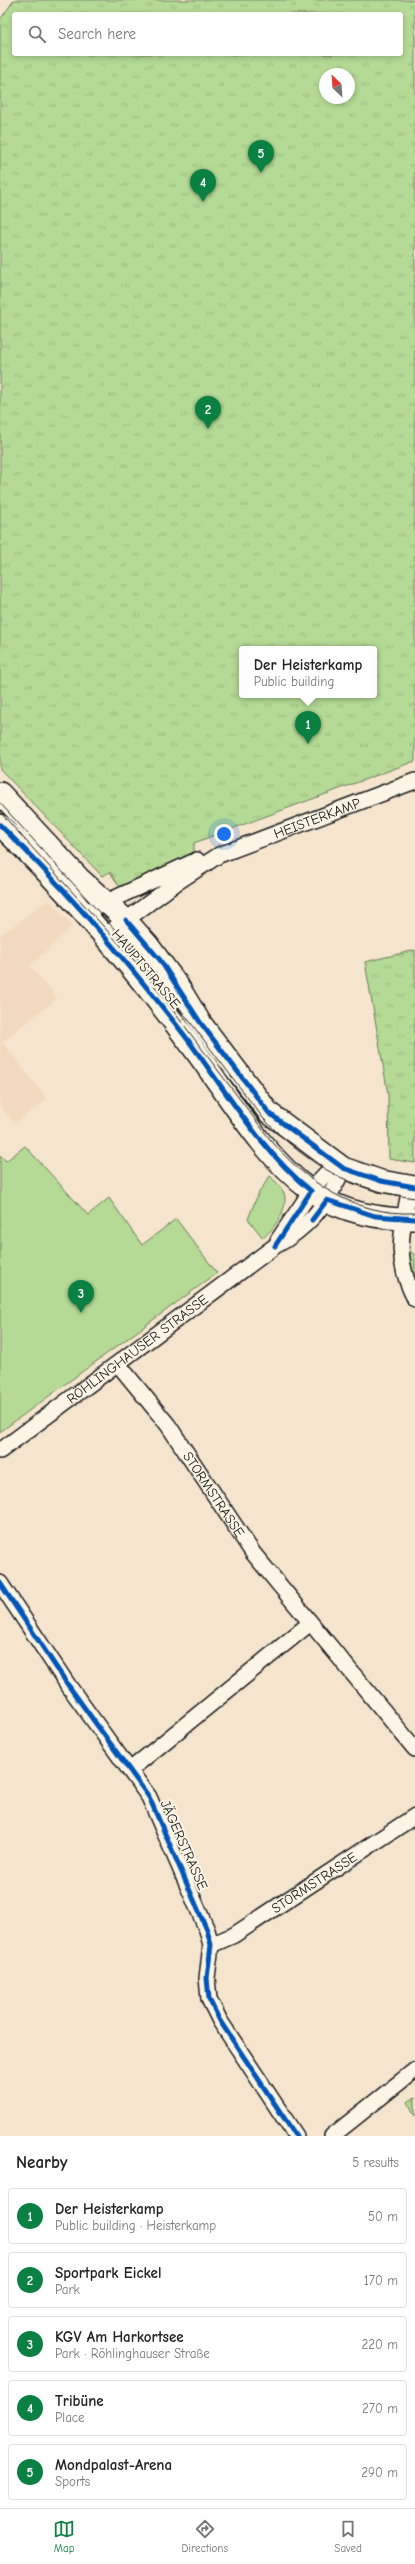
<!DOCTYPE html>
<html lang="en">
<head>
<meta charset="utf-8">
<style>
  body { margin:0; font-family:"Comic Neue",sans-serif; background:#f6f6f6; color:#222 }
  .compass { position:absolute; left:319px; top:68px; width:36px; height:36px; border-radius:50%; background:#fff; box-shadow:0 2px 6px #0003; rotate:335deg }
  .you { position:absolute; left:224px; top:834px; width:14px; height:14px; margin:-10px; border:3px solid #fff; border-radius:50%; background:#1a73e8; box-shadow:0 0 0 6px #1a73e833 }
  .badge { display:grid; place-items:center; width:26px; height:26px; border-radius:50%; background:#0b8043; color:#fff; font-size:13px; font-weight:700 }
  .pin { position:absolute; translate:-50% -33px; filter:drop-shadow(0 1px 2px #0008) }
  .pin::after { content:''; position:absolute; top:21px; width:14px; height:12px; background:inherit; clip-path:polygon(0 0,100% 0,50% 100%) }
  .popup { position:absolute; left:239px; top:646px; width:138px; height:52px; box-sizing:border-box; display:grid; place-content:center; border-radius:4px; background:#fff; filter:drop-shadow(0 1px 3px #0005); font-size:13px; white-space:nowrap; color:#767676 }
  .popup b { font-size:15px; color:#222 }
  .popup::after { content:''; position:absolute; left:50%; top:100%; margin-left:-8px; border:8px solid transparent; border-top-color:#fff }
  .list { margin:0; padding:0; list-style:none }
  h2 { display:flex; justify-content:space-between; align-items:center; height:52px; margin:0; padding:0 16px; font-size:17px }
  h2 small { font-size:13px; font-weight:400; color:#767676 }
  .list li { display:grid; grid-template-columns:26px 1fr auto; gap:12px; align-items:center; box-sizing:border-box; height:56px; margin:0 8px 8px; padding:0 8px; border:1px solid #e0e0e0; border-radius:4px }
  .list b { display:block; font-size:15px; white-space:nowrap }
  .list p { margin:0; font-size:13px; white-space:nowrap; color:#767676 }
  .list em { font-size:13px; font-style:normal; color:#767676 }
  .icon { flex:none; width:22px; height:22px; fill:none; stroke:currentColor; stroke-width:2; stroke-linecap:round; stroke-linejoin:round }
  .map { position:relative; flex:none; width:415px; height:2136px; overflow:hidden }
  .search { position:absolute; background:#fff; box-shadow:0 2px 6px #0003; left:12px; right:12px; top:12px; height:44px; display:flex; align-items:center; gap:10px; box-sizing:border-box; padding:0 14px; border-radius:4px; color:#767676; font-size:15px }
  .sheet { height:372px; background:#fff }
  nav { display:flex; justify-content:space-around; align-items:center; box-sizing:border-box; height:56px; border-top:1px solid #e0e0e0; background:#fff; font-size:11px; color:#767676 }
  nav a { display:grid; justify-items:center; gap:2px }
  nav .on { color:#0b8043 }
  .map>svg:first-child { display:block }
  .built { fill:#f0d9be }
  .green { fill:#b4da95; stroke:#687b58 }
  .forest { fill:url(#forest-crowns); stroke:#687b58 }
  .park { fill:url(#park-tufts); stroke:#687b58; fill-rule:evenodd }
  .lines { fill:none; stroke-linecap:round; stroke-linejoin:round }
  .street-casing { stroke:#1c1c1c; stroke-width:18 }
  .secondary-casing { stroke:#1c1c1c; stroke-width:24 }
  .street { stroke:#fcf5e5; stroke-width:15 }
  .secondary { stroke:#fcf5e5; stroke-width:21 }
  .tram { stroke:#1c1c1c; stroke-width:1 }
  .cycleway-casing { stroke:#fcf5e5; stroke-width:8 }
  .cycleway { stroke:#0057b8; stroke-width:5 }
  .labels { text-anchor:middle; dominant-baseline:central; stroke-width:4; stroke-linejoin:round; paint-order:stroke }
  .street-label { font-size:14px; fill:#1c1c1c; stroke:#fcf5e5 }
</style>
</head>
<body>
<div class="map">
<svg width="415" height="2136" viewBox="0 0 415 2136">
  <defs>
    <pattern id="forest-crowns" width="20" height="18" patternUnits="userSpaceOnUse"><rect width="20" height="18" fill="#b4da95"/><path d="M2 6a3 3 0 1 1 6 0M12 15a3 3 0 1 1 6 0" fill="none" stroke="#9aba80"/></pattern>
    <pattern id="park-tufts" width="24" height="20" patternUnits="userSpaceOnUse"><rect width="24" height="20" fill="#b4da95"/><path d="M3 7l-1-3M5 7V3M7 7l1-3M15 17l-1-3M17 17v-4M19 17l1-3" fill="none" stroke="#9aba80"/></pattern>
  </defs>
  <rect width="100%" height="100%" fill="#f5e4ce"/>
  <filter id="ink" filterUnits="userSpaceOnUse"><feTurbulence type="fractalNoise" baseFrequency=".025" numOctaves="2"/><feDisplacementMap in="SourceGraphic" scale="8" xChannelSelector="R" yChannelSelector="G"/><feConvolveMatrix kernelMatrix="1 2 1 2 8 2 1 2 1" color-interpolation-filters="sRGB"/></filter>
  <g filter="url(#ink)">
    <polygon class="built" points="49,900 72,926 30,966 57,998 2,1042 47,1099 15,1123 0,1106 0,936"/>
    <g class="green">
      <polygon points="25,1146 88,1215 109,1198 142,1245 176,1219 217,1273 0,1432 0,1155 6,1161"/>
      <path d="M270,1176C275,1181 281,1186 284,1193C289,1209 274,1229 263,1238L248,1219L258,1194Z"/>
      <polygon points="407,1249 415,1255 415,1287 406,1250"/>
    </g>
    <polygon class="forest" points="415,2097 415,2116 408,2102"/>
    <g class="park">
      <path d="M14,0H415V761L226,831L227,834L224,835L223,832L194,843V856L120,887L110,872L102,876L0,769V20ZM14,14H401V54H14ZM325,74H349V98H325ZM242,649H374V695H242Z"/>
      <polygon points="415,950 415,1163 389,1159 388,1094 365,962"/>
    </g>
    <g class="lines">
      <defs>
        <g id="street">
          <polyline points="83,913 197,860"/>
          <path id="s1" d="M103,937L176,883L219,855L415,781"/>
          <path d="M410,1187C402,1231 393,1257 415,1299"/>
          <polyline points="278,1240 316,1184 335,1164"/>
          <path id="s2" d="M118,1364L168,1425L253,1553L415,1749"/>
          <path id="s3" d="M0,1451L275,1246C308,1229 329,1203 343,1168"/>
          <polyline points="0,1583 68,1685 149,1797 207,1930 211,1945 207,1978 209,1999 220,2021 296,2136"/>
          <polyline points="130,1770 309,1624"/>
          <path id="s4" d="M211,1945L234,1935L415,1816"/>
          <polyline points="332,2136 415,2070"/>
        </g>
        <g id="secondary">
          <polyline points="0,793 79,878 126,920 148,945 177,984 200,1022 269,1113 343,1168 381,1181 415,1187"/>
          <path d="M0,825C67,890 129,962 185,1037C225,1088 258,1152 311,1191C340,1212 381,1220 415,1219"/>
        </g>
      </defs>
      <use href="#street" class="street-casing"/>
      <use href="#secondary" class="secondary-casing"/>
      <use href="#street" class="street"/>
      <use href="#secondary" class="secondary"/>
      <g class="tram">
        <path d="M0,803L147,965L263,1118C307,1165 351,1190 415,1198"/>
        <path d="M0,812L141,968L269,1138C305,1182 355,1216 415,1213"/>
      </g>
      <defs>
        <g id="cycleway">
          <path d="M0,825C67,890 128,962 185,1036C225,1089 259,1149 311,1191L275,1246"/>
          <polyline points="126,920 160,960 200,1022 269,1113 343,1168 381,1181 415,1187"/>
          <polyline points="312,1220 327,1200 375,1216 415,1219"/>
          <polyline points="0,1583 68,1685 149,1797 207,1930 211,1945 207,1978 209,1999 220,2021 296,2136"/>
        </g>
      </defs>
      <use href="#cycleway" class="cycleway-casing"/>
      <use href="#cycleway" class="cycleway"/>
    </g>
  </g>
  <g class="labels">
    <g class="street-label">
      <text stroke="none"><textPath href="#s1" startOffset="247">HEISTERKAMP</textPath></text>
      <text transform="translate(146 969) rotate(50)">HAUPTSTRASSE</text>
      <text stroke="none"><textPath href="#s3" startOffset="171">RÖHLINGHAUSER STRASSE</textPath></text>
      <text stroke="none"><textPath href="#s2" startOffset="162">STORMSTRASSE</textPath></text>
      <text transform="translate(184 1845) rotate(66)">JÄGERSTRASSE</text>
      <text stroke="none"><textPath href="#s4" startOffset="121">STORMSTRASSE</textPath></text>
    </g>
  </g>
</svg>
<svg class="compass" viewBox="-18 -18 36 36"><path d="M0-13l5 13h-10z" fill="#e53935"/><path d="M0 13l5-13h-10z" fill="#767676"/></svg>
<div class="you"></div>
<div class="pin badge" style="left:308px;top:744px">1</div>
<div class="popup"><b>Der Heisterkamp</b>Public building</div>
<div class="pin badge" style="left:208px;top:429px">2</div>
<div class="pin badge" style="left:81px;top:1313px">3</div>
<div class="pin badge" style="left:203px;top:202px">4</div>
<div class="pin badge" style="left:261px;top:173px">5</div>
<div class="search"><svg class="icon" aria-label="search" viewBox="0 0 24 24"><circle cx="10" cy="10" r="6"/><path d="M15 15l6 6"/></svg>Search here</div>
</div>
<section class="sheet">
<h2>Nearby<small>5 results</small></h2>
<ul class="list">
<li><span class="badge">1</span><div><b>Der Heisterkamp</b><p>Public building · Heisterkamp</p></div><em>50 m</em></li>
<li><span class="badge">2</span><div><b>Sportpark Eickel</b><p>Park</p></div><em>170 m</em></li>
<li><span class="badge">3</span><div><b>KGV Am Harkortsee</b><p>Park · Röhlinghauser Straße</p></div><em>220 m</em></li>
<li><span class="badge">4</span><div><b>Tribüne</b><p>Place</p></div><em>270 m</em></li>
<li><span class="badge">5</span><div><b>Mondpalast-Arena</b><p>Sports</p></div><em>290 m</em></li>
</ul>
</section>
<nav>
<a class="on"><svg class="icon" aria-label="map" viewBox="0 0 24 24"><path d="M3 6l6-2 6 2 6-2v14l-6 2-6-2-6 2zM9 4v14M15 6v14"/></svg>Map</a>
<a><svg class="icon" aria-label="directions" viewBox="0 0 24 24"><path d="M12 3l9 9-9 9-9-9zM9 14v-3h6M13 9l2 2-2 2"/></svg>Directions</a>
<a><svg class="icon" aria-label="saved" viewBox="0 0 24 24"><path d="M7 4h10v16l-5-4-5 4z"/></svg>Saved</a>
</nav>
</body>
</html>
